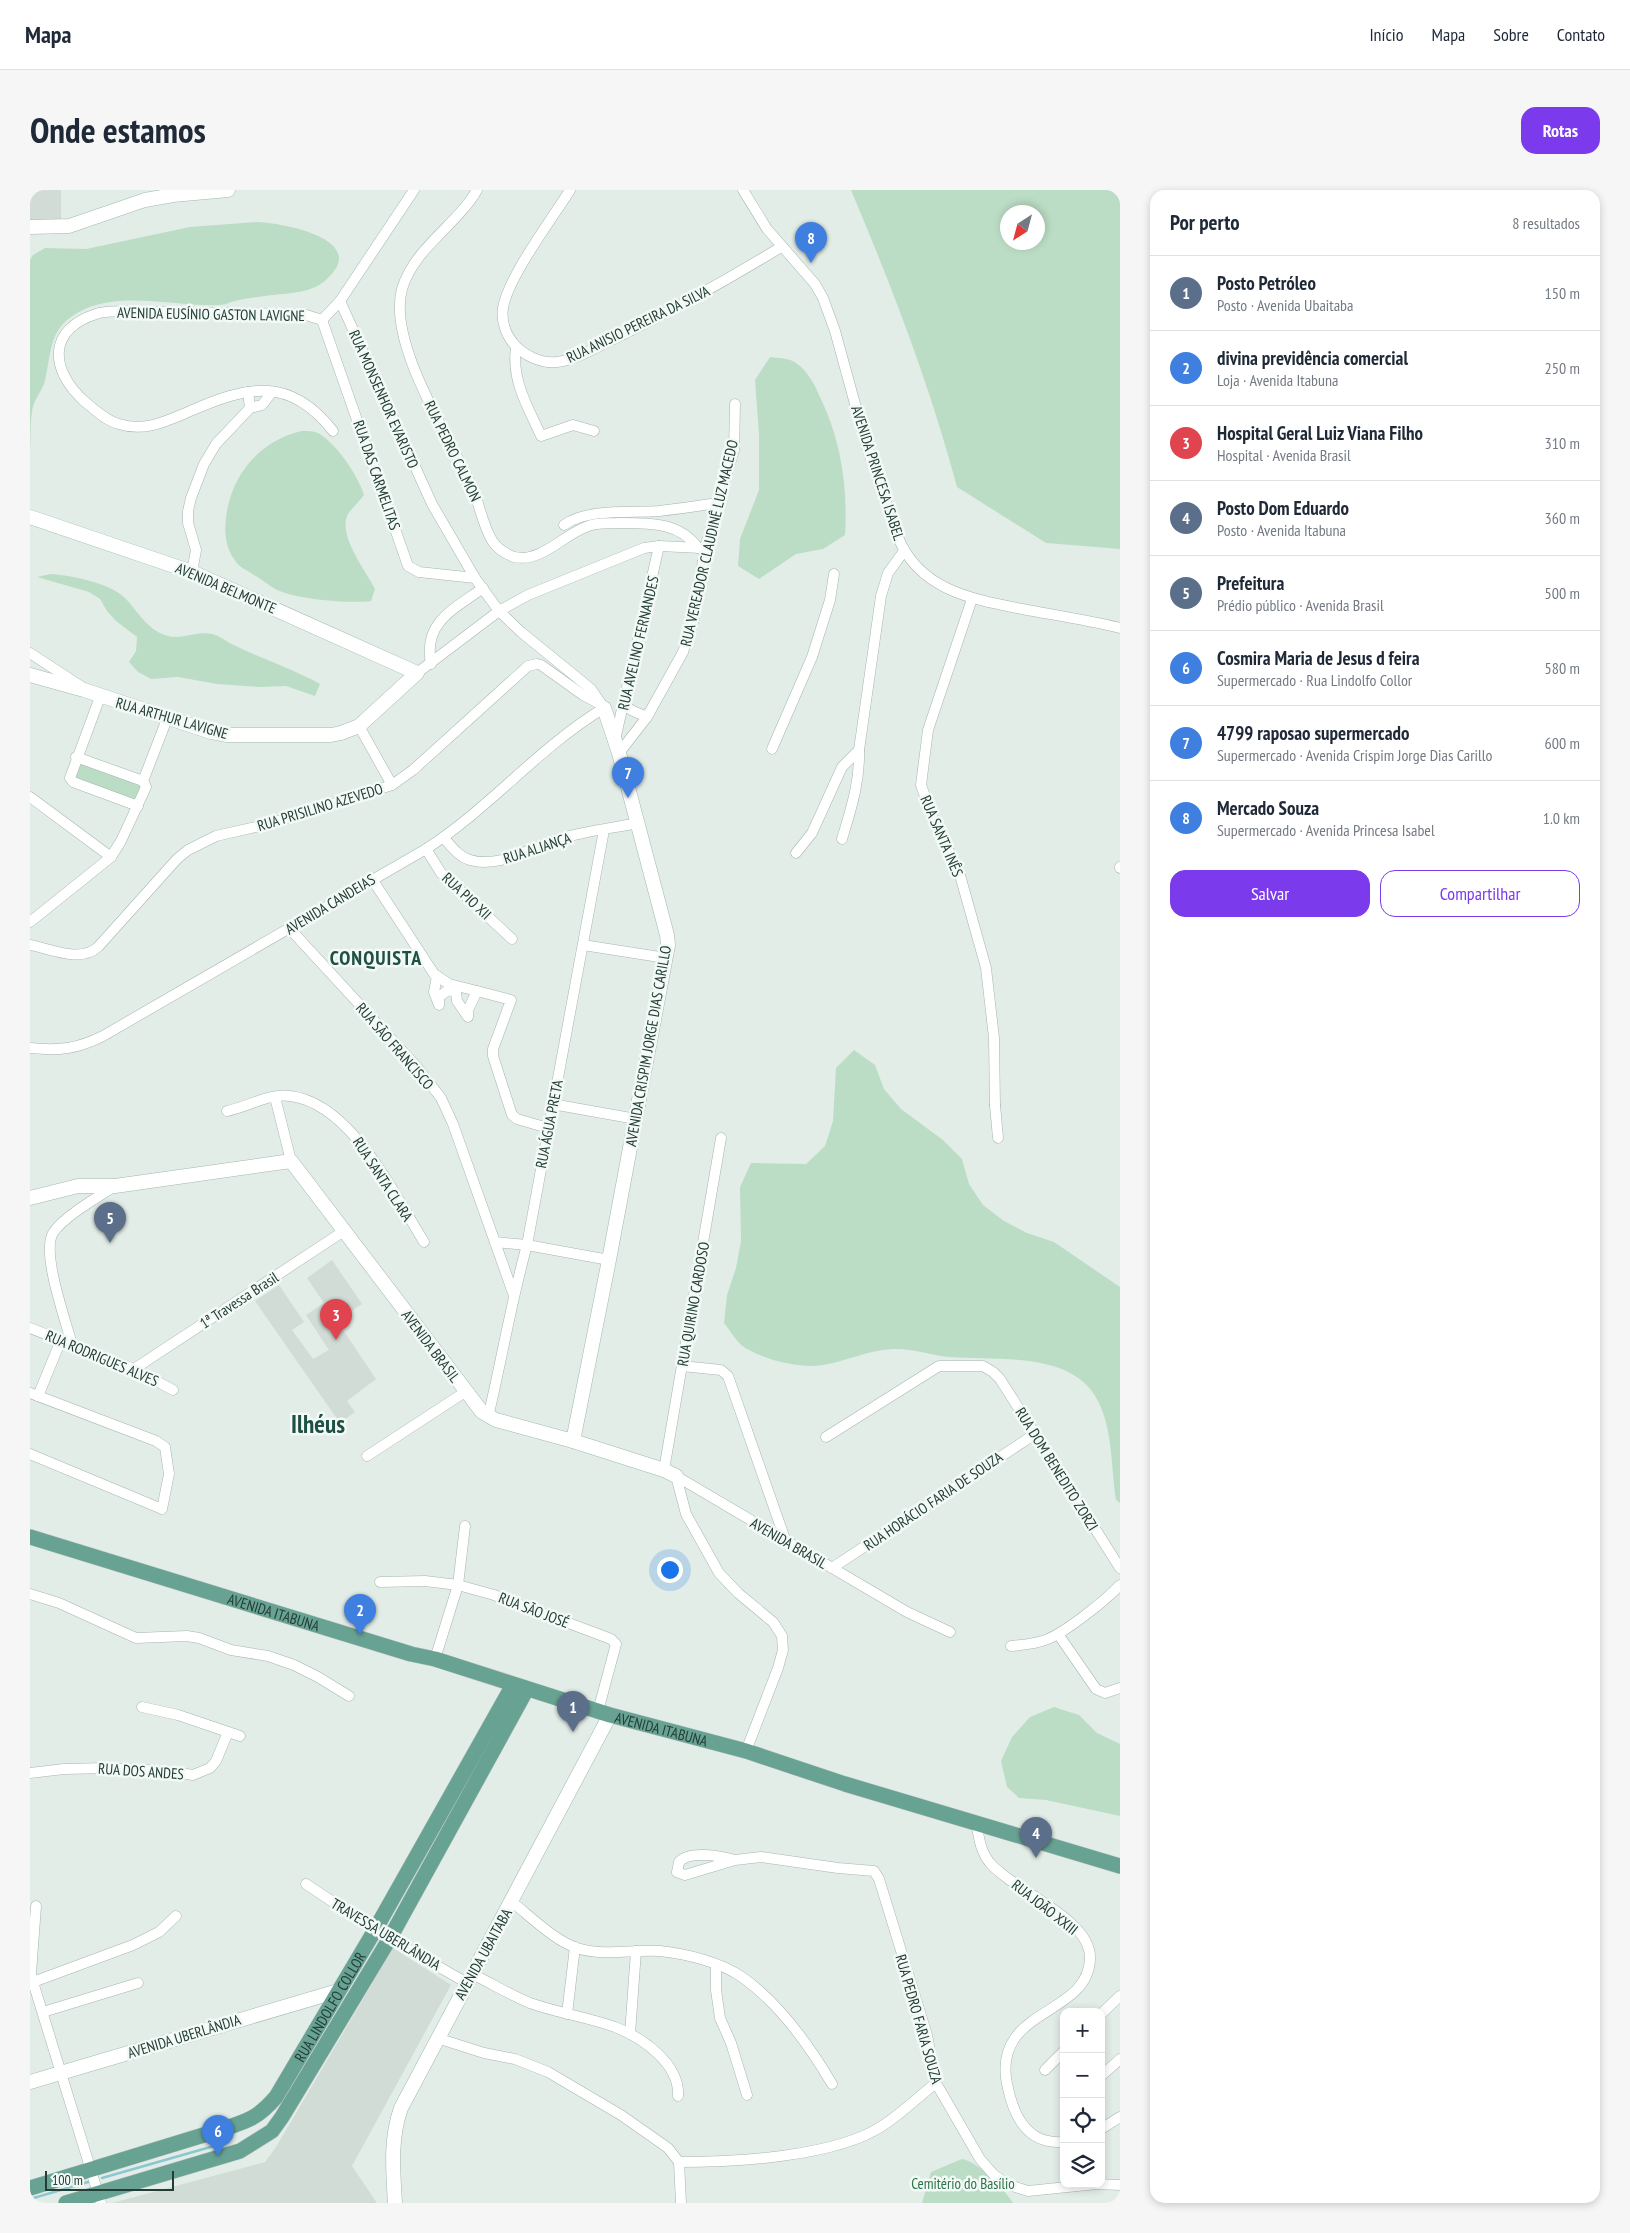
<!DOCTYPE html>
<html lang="pt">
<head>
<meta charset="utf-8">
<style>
  body { margin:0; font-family:"PT Sans Narrow",sans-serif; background:#f6f6f7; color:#1f2937 }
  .controls { position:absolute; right:15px; bottom:15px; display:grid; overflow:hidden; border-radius:10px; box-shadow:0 2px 8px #0003 }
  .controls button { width:45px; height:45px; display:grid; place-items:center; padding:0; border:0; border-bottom:1px solid #e0e1e3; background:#fff; color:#1f2937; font:25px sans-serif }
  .compass { position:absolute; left:970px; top:15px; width:45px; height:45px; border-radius:50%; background:#fff; box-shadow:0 2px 8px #0003; rotate:216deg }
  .scale { position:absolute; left:15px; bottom:12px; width:129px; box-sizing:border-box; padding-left:5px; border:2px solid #233e36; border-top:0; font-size:14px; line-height:18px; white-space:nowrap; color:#233e36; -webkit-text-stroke:4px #f3f9f6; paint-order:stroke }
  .you { position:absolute; left:639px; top:1379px; width:18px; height:18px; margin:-12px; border:4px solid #fff; border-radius:50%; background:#1a73e8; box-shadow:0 0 0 8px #1a73e833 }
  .badge { display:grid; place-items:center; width:32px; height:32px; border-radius:50%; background:#7c3aed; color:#fff; font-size:16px; font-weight:700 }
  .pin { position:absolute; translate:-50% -41px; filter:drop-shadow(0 1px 2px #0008) }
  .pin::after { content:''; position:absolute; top:26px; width:18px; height:15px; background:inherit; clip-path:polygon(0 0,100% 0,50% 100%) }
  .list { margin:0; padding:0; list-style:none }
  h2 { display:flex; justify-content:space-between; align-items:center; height:65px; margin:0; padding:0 20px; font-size:21px }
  h2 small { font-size:16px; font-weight:400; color:#747a83 }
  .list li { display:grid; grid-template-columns:32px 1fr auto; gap:15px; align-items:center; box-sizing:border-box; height:75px; padding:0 20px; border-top:1px solid #e0e1e3 }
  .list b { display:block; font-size:19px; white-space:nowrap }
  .list p { margin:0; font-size:16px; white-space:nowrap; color:#747a83 }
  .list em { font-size:16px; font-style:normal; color:#747a83 }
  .actions { display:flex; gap:10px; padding:15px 20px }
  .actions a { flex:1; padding:11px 0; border:1px solid #7c3aed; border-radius:15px; text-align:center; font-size:18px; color:#7c3aed }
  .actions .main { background:#7c3aed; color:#fff }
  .icon { flex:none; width:28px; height:28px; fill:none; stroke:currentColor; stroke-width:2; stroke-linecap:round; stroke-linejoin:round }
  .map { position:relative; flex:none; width:1090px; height:2013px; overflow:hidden; border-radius:15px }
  header { display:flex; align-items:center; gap:30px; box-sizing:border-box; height:70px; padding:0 25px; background:#fff; border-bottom:1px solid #e0e1e3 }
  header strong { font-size:24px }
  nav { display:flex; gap:28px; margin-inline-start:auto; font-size:18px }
  .intro { display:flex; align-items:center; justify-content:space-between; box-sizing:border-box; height:120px; padding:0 30px }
  h1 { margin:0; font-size:35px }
  .button { padding:12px 22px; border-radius:15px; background:#7c3aed; color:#fff; font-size:18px; font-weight:700 }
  main { display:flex; gap:30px; padding:0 30px }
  aside { flex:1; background:#fff; border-radius:15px; box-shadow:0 2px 8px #0003 }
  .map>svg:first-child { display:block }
  .built { fill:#d1dcd7 }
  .green { fill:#bcddc5; fill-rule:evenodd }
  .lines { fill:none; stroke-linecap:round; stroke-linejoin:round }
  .stream { stroke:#8bc6d1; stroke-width:2.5 }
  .street-casing { stroke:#a6b5af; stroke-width:11 }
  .secondary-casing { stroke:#a1b8b0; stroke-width:15 }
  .primary-casing { stroke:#c1c9c7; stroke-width:16 }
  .street { stroke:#fff; stroke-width:10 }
  .secondary { stroke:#fff; stroke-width:14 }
  .primary { stroke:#68a293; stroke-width:15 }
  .labels { text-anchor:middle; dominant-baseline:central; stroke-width:5; stroke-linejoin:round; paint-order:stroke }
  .street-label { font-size:15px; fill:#233e36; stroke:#f3f9f6 }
  .park-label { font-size:15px; fill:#2d7448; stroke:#f3f9f6 }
  .district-label { font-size:20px; font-weight:bold; letter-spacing:1px; fill:#1f5044; stroke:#f3f9f6 }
  .town-label { font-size:25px; font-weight:bold; fill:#1f5044; stroke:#f3f9f6 }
</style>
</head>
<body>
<header>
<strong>Mapa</strong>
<nav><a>Início</a><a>Mapa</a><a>Sobre</a><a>Contato</a></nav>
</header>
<div class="intro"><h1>Onde estamos</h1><a class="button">Rotas</a></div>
<main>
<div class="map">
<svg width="1090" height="2013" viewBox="0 0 1090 2013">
  <rect width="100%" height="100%" fill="#e3ede8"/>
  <g class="built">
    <rect x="0" y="0" width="31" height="31"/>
    <polygon points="302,1070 332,1114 307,1131 346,1189 317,1211 325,1222 310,1233 225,1111 249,1095 274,1132 262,1140 283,1169 299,1160 276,1125 294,1113 277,1088"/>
    <polygon points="363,1758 421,1795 322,1976 347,2013 82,2013 235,1972 246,1957"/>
  </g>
  <g class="green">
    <path d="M821,0H1090V359L1016,353L927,297C900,196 862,97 821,0ZM978,22H1008V52H978Z"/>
    <path d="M227,32C253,33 342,49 296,90C282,103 260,103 242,105C230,107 217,108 205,111C200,112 195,115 190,115C141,118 74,94 33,134C18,150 20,175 14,194C10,204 3,211 2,222C0,234 1,247 0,260V70L3,65L15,58L56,59L160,37Z"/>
    <path d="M740,167C747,168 760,168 766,173C777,180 785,195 790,207C811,250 818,297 815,345L793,359L766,364L729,389L708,376L710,349L729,300V245L725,190Z"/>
    <path d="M272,241C278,241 283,241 288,243C306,253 328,285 334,305C330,311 319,321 317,326C309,347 336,381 345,399L341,411C319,414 266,409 247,400C239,396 232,389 224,385C216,379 209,378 204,369C194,354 194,338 197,321C204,281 232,250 272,241Z"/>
    <path d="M20,384C40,385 80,393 95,408C107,420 114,435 130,443C149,453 164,440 182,444C191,446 198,453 206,456C234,470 263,479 290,494L285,506L256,496L229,497L187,494L148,487L121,489L108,482L99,472L106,461L107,447L86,431L77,421L70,409L59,402L7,387Z"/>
    <polygon points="51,571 112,595 106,610 45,587"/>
    <path d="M824,860L845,875L854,899L871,919L913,950L932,969L939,994L953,1015L974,1031L997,1043L1024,1052L1090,1097V1313L1086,1310C1081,1277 1083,1243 1069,1213C1045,1160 967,1171 919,1167C900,1165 881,1158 863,1159C836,1160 811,1174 785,1176C763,1177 727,1168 710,1154C704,1148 699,1139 694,1133L697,1105L706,1078L711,1051L710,997L721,973L776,974L795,956L803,931L806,878Z"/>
    <polygon points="1024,1517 1049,1525 1067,1543 1090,1554 1090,1626 1016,1610 989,1608 977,1597 971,1571 982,1547 1000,1527"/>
    <path d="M932,1969C949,1972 974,1999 983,2013H892L901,1982Z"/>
  </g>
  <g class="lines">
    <g class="stream">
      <polyline points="72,1988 198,1952"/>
      <polyline points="0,2009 58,1992"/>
    </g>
    <defs>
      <g id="street">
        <path d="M447,0C427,35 384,58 372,99C357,154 421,249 443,299C450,316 453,337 463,352C468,359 476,364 484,367C511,373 533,345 556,337C567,332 578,334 589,333C619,333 650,332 668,358"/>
        <path d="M540,0C522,29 478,87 473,118C471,131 476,144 483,153C493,165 511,174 527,172C547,170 567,156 586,148C643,120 697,90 751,57"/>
        <path d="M713,0L737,39L785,94L793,108L805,141L836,254L868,347C889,400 942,409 992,419C1024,425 1057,430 1090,438"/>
        <polyline points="292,130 378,376 389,382 445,388"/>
        <path d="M486,157C481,190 498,217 511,246L543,235L564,241"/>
        <polyline points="220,218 232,215 242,202"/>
        <path d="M303,241C259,185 217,196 158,222C134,232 114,242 89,234C76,231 64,219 54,211C20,180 17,140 66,124C74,121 84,122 92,121L273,124L292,130L310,111"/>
        <path d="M534,335C556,318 601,323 629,321C648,319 668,316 687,313"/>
        <polyline points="162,382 166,360 158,333 158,321 161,308 174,274 186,254 220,218 218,202"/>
        <polyline points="942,409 898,540 891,595 905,635 928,678 956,778 964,848 965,916"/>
        <polyline points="0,463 52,497"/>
        <path d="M401,474C393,432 423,420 453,398"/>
        <polyline points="387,483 469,421 498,405 614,358 629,356 672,358"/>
        <polyline points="70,507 40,588 43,592 108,616"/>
        <polyline points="594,515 601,520 617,527"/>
        <polyline points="329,536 362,595"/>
        <polyline points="585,550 629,356"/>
        <polyline points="742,559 782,467 800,410 804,384"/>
        <polyline points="589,563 617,527 653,462 664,429 675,358 704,260 705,214"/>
        <polyline points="46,567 113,591"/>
        <polyline points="113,591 137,529"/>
        <polyline points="0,607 81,667"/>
        <path d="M414,648C421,656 429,667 440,670C471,679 503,656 532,648C557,641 583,638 608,633"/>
        <path d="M812,649C821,619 830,592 829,560L851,406L858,383L874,361"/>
        <polyline points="396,659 411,683 482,749"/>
        <polyline points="766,663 782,643 812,577 829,560"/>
        <polyline points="1090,677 1090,678"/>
        <polyline points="342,689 404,784 419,794 447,801"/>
        <polyline points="0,732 81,667 91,651 116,597 113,591"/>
        <polyline points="260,739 387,877 411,908 423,934 483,1103"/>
        <path d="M0,755C21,759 50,773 68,757L147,669L158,660L186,646L239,634L362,595L383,580L498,476L507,474L511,475L553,505L572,515"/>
        <polyline points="553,755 636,768"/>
        <polyline points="407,786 404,802 409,815 409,807 418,800 426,802 427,811 438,827 438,820 447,801 481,810 463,859 463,866 482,925 487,929 518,938"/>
        <path d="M0,858C29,861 47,859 73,846L396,659C460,618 508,558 574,518L561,499L491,442L469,421L445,388L402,314L310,111L384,0"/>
        <polyline points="245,907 261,971"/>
        <polyline points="522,914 606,929"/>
        <polyline points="965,915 968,948"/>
        <path d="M197,921C217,917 240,903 260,906C321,913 364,1004 394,1052"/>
        <polyline points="465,1052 497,1055 579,1070"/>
        <polyline points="0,1138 104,1179 143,1200"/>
        <path d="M42,1155C36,1131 11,1063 23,1043C33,1027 68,1007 85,996"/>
        <polyline points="652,1176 691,1180 698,1186 756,1352"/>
        <polyline points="104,1179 314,1041"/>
        <polyline points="0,1203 126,1251 135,1257 139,1284 132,1319 0,1264"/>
        <polyline points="8,1206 31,1150"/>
        <path d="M458,1227C472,1169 481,1112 497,1055L574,640"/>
        <polyline points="796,1247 909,1176 953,1176 963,1182 970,1189 1090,1378"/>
        <polyline points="337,1266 435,1202"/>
        <polyline points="634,1280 691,948"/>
        <polyline points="646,1286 656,1324 689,1383 708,1403 743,1432 752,1446 753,1460 748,1478 716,1561"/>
        <polyline points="646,1286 877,1422 920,1442"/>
        <polyline points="802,1378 1005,1244"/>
        <polyline points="350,1392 395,1391 428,1395 464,1405 581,1449 586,1454 568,1521"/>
        <polyline points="0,1404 29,1413 106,1448 157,1446 169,1448 201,1460 238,1466 264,1475 288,1487 319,1506"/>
        <polyline points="1028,1444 1066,1499 1075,1503 1090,1498"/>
        <path d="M981,1456C993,1455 1006,1454 1018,1449C1037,1441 1076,1410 1090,1395"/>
        <polyline points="405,1469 428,1395 435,1336"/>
        <polyline points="112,1517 148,1525 210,1546"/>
        <polyline points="0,1583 34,1579 76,1578 136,1581 163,1585 180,1578 186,1571 198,1542"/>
        <path d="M946,1632C949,1647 950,1662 961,1674C983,1700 1061,1729 1060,1768C1059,1827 962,1817 977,1894C980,1909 984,1924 994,1936C1004,1949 1018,1953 1034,1952"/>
        <path d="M705,1670C691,1666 659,1660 649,1672L647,1682L655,1685L705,1670L731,1667L808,1678L844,1681L849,1689L897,1845L906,1893L950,1969L964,1985L979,1995L998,2001L1067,1994L1090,1995"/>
        <polyline points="276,1694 345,1740 437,1793"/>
        <path d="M482,1712C500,1726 525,1751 547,1758C574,1767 602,1759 630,1761C657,1764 690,1772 712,1787C749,1813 779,1855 802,1894"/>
        <polyline points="6,1716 1,1783 3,1792 71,2013"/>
        <polyline points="686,1775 686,1800 690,1828 701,1853 717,1905"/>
        <path d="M442,1784C461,1793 480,1805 500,1813C528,1823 557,1827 585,1837C613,1848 650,1874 648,1906"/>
        <polyline points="3,1792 103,1755 129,1742 146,1726"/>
        <polyline points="13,1822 108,1793"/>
        <polyline points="537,1824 545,1757"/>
        <polyline points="1071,1824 1090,1806"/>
        <polyline points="600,1844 606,1761"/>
        <path d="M407,1848L454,1863L485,1869L518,1882L591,1925L638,1958L649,1972C705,1972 805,1967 852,1936C871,1924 888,1907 906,1893"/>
        <polyline points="1015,1880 1034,1861"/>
        <polyline points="1071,1886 1090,1869"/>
        <polyline points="1071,1939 1090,1927"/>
        <polyline points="649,1972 651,2013"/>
      </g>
      <g id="secondary">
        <polyline points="0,37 39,36 115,10 143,5 198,0"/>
        <polyline points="0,327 162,382 387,483 329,536 311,543 301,545 196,545 181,542 54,500 0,485"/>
        <polyline points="0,1008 48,996 85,996 261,971 452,1222 466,1230 543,1251 634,1280 646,1286"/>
        <polyline points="543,1251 579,1070 638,755 637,745 589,563 574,518"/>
        <polyline points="0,1892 308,1801"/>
        <path d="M365,2013C363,1980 360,1949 371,1918L580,1525"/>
      </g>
      <g id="primary">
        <path id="s1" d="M0,1347L381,1464L405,1469L580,1525L716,1561L815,1594L1090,1676"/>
        <path id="s2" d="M0,1998L190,1940C217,1931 227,1929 246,1907L345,1740L483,1495"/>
        <polyline points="36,2013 210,1961 242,1941 252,1927 360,1748 497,1499"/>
      </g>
    </defs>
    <use href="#street" class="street-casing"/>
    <use href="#secondary" class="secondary-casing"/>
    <use href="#primary" class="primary-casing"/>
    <use href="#street" class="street"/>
    <use href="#secondary" class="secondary"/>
    <use href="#primary" class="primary"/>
  </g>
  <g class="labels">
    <g class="street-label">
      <text transform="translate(181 124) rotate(1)">AVENIDA EUSÍNIO GASTON LAVIGNE</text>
      <text transform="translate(608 134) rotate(-26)">RUA ANISIO PEREIRA DA SILVA</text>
      <text transform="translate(354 209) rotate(66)">RUA MONSENHOR EVARISTO</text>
      <text transform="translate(423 261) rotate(64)">RUA PEDRO CALMON</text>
      <text transform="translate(848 283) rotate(72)">AVENIDA PRINCESA ISABEL</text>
      <text transform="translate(347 285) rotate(71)">RUA DAS CARMELITAS</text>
      <text transform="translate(679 353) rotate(-77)">RUA VEREADOR CLAUDINÊ LUZ MACEDO</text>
      <text transform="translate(196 398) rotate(23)">AVENIDA BELMONTE</text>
      <text transform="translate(608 453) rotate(-77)">RUA AVELINO FERNANDES</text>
      <text transform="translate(142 528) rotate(16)">RUA ARTHUR LAVIGNE</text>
      <text transform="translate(290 617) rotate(-17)">RUA PRISILINO AZEVEDO</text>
      <text transform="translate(912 646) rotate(67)">RUA SANTA INÊS</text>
      <text transform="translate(507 658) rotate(-18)">RUA ALIANÇA</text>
      <text transform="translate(437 706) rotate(43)">RUA PIO XII</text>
      <text transform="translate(300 714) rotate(-31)">AVENIDA CANDEIAS</text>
      <text transform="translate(365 856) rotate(49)">RUA SÃO FRANCISCO</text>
      <text transform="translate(618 856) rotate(-80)">AVENIDA CRISPIM JORGE DIAS CARILLO</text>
      <text transform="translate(519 934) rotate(-79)">RUA ÁGUA PRETA</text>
      <text transform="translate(353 989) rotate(57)">RUA SANTA CLARA</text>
      <text transform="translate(209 1110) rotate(-33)">1ª Travessa Brasil</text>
      <text transform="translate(663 1114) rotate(-80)">RUA QUIRINO CARDOSO</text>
      <text transform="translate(401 1156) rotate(53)">AVENIDA BRASIL</text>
      <text transform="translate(72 1168) rotate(23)">RUA RODRIGUES ALVES</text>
      <text transform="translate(1027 1279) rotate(58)">RUA DOM BENEDITO ZORZI</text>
      <text transform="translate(903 1311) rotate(-34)">RUA HORÁCIO FARIA DE SOUZA</text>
      <text transform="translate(759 1353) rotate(30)">AVENIDA BRASIL</text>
      <text transform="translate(504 1420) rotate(21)">RUA SÃO JOSÉ</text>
      <text stroke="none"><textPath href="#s1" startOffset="255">AVENIDA ITABUNA</textPath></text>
      <text stroke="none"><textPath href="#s1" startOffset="660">AVENIDA ITABUNA</textPath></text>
      <text transform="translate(111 1581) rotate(4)">RUA DOS ANDES</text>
      <text transform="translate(1015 1717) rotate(38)">RUA JOÃO XXIII</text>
      <text transform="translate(356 1744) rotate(31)">TRAVESSA UBERLÂNDIA</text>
      <text transform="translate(453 1764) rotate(-61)">AVENIDA UBAITABA</text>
      <text stroke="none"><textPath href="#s2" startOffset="370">RUA LINDOLFO COLLOR</textPath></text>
      <text transform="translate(889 1829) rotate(74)">RUA PEDRO FARIA SOUZA</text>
      <text transform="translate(154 1846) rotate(-17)">AVENIDA UBERLÂNDIA</text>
    </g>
    <g class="park-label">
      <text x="933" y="1993">Cemitério do Basílio</text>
    </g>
    <g class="district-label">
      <text x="346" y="768">CONQUISTA</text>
    </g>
    <g class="town-label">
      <text x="288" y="1234">Ilhéus</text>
    </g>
  </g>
</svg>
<div class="controls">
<button>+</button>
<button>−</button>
<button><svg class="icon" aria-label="locate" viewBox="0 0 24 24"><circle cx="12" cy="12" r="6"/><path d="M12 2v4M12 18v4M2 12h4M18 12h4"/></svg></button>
<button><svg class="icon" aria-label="layers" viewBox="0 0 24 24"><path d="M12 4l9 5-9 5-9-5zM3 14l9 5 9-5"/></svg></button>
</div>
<svg class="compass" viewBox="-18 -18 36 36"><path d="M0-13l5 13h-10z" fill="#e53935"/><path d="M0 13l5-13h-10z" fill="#747a83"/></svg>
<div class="scale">100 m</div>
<div class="you"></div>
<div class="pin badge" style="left:543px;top:1542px;background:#5c6f8a">1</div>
<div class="pin badge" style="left:330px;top:1445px;background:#3f7fe0">2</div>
<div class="pin badge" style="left:306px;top:1150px;background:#e0444e">3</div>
<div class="pin badge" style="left:1006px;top:1668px;background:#5c6f8a">4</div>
<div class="pin badge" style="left:80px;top:1053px;background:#5c6f8a">5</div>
<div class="pin badge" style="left:188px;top:1966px;background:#3f7fe0">6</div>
<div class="pin badge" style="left:598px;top:608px;background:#3f7fe0">7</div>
<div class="pin badge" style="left:781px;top:73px;background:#3f7fe0">8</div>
</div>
<aside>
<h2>Por perto<small>8 resultados</small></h2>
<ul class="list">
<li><span class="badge" style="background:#5c6f8a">1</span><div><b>Posto Petróleo</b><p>Posto · Avenida Ubaitaba</p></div><em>150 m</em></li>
<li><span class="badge" style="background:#3f7fe0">2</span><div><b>divina previdência comercial</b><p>Loja · Avenida Itabuna</p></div><em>250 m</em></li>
<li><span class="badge" style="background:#e0444e">3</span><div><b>Hospital Geral Luiz Viana Filho</b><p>Hospital · Avenida Brasil</p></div><em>310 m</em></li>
<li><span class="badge" style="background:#5c6f8a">4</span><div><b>Posto Dom Eduardo</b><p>Posto · Avenida Itabuna</p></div><em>360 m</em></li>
<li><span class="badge" style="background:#5c6f8a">5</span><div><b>Prefeitura</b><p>Prédio público · Avenida Brasil</p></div><em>500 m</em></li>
<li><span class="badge" style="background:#3f7fe0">6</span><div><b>Cosmira Maria de Jesus d feira</b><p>Supermercado · Rua Lindolfo Collor</p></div><em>580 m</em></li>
<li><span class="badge" style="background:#3f7fe0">7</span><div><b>4799 raposao supermercado</b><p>Supermercado · Avenida Crispim Jorge Dias Carillo</p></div><em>600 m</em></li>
<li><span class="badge" style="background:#3f7fe0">8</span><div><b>Mercado Souza</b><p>Supermercado · Avenida Princesa Isabel</p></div><em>1.0 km</em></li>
</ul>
<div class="actions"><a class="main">Salvar</a><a>Compartilhar</a></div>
</aside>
</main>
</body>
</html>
